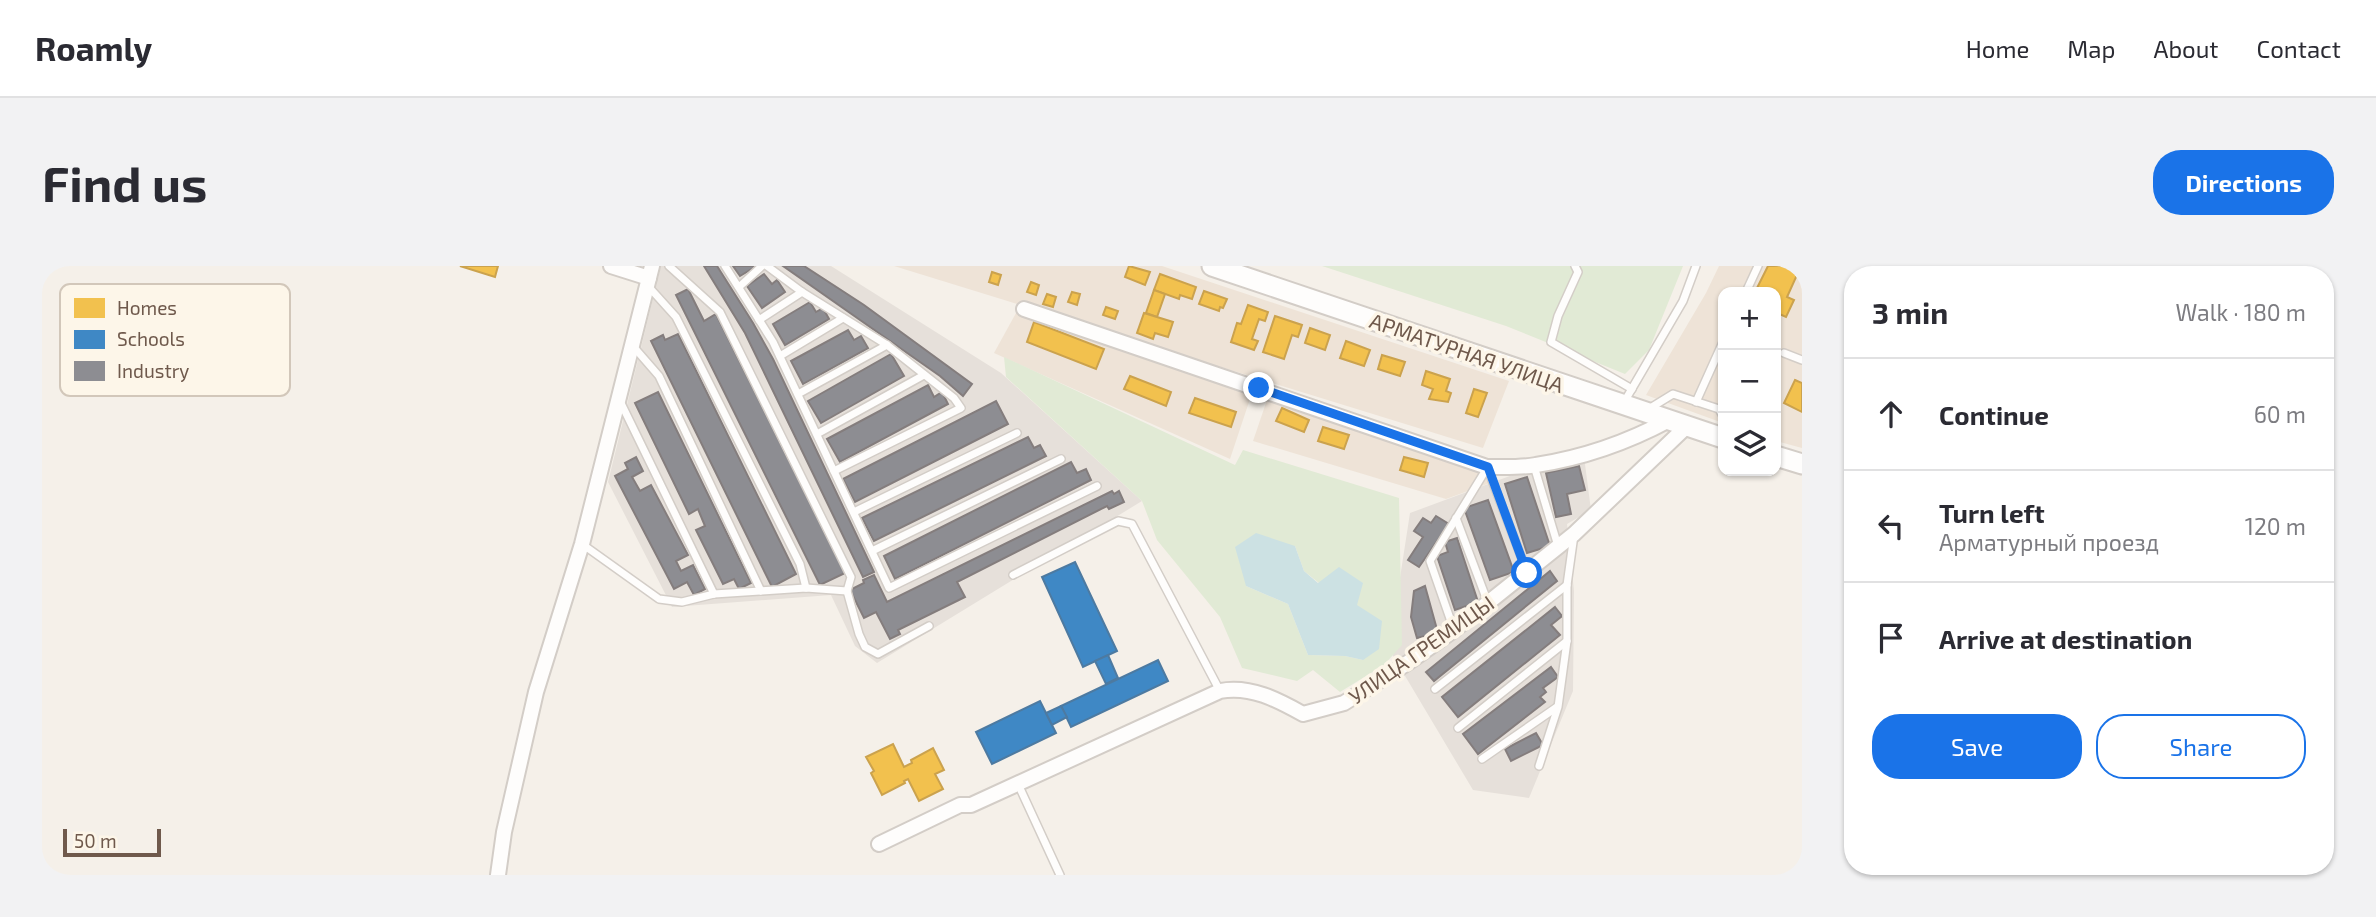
<!DOCTYPE html>
<html lang="en">
<head>
<meta charset="utf-8">
<style>
  body { margin:0; font-family:"Exo 2",sans-serif; background:#f2f2f3; color:#2b2b33 }
  .controls { position:absolute; right:21px; top:21px; display:grid; overflow:hidden; border-radius:14px; box-shadow:0 2px 5px #0004 }
  .controls button { width:63px; height:63px; display:grid; place-items:center; padding:0; border:0; border-bottom:2px solid #e1e1e2; background:#fff; color:#2b2b33; font:35px sans-serif }
  .scale { position:absolute; left:21px; bottom:18px; width:98px; box-sizing:border-box; padding-left:7px; border:4px solid #6f594c; border-top:0; font-size:19px; line-height:24px; white-space:nowrap; color:#6f594c; -webkit-text-stroke:5px #fdf6e9; paint-order:stroke }
  .stop { position:absolute; width:21px; height:21px; margin:-16px; border:5px solid #1a73e8; border-radius:50%; background:#fff }
  .stop.end { background:#1a73e8; border-color:#fff; box-shadow:0 2px 7px #0008 }
  .list { margin:0; padding:0; list-style:none }
  h2 { display:flex; justify-content:space-between; align-items:center; height:91px; margin:0; padding:0 28px; font-size:30px }
  h2 small { font-size:23px; font-weight:400; color:#7c7c81 }
  .list li { display:grid; grid-template-columns:46px 1fr auto; gap:21px; align-items:center; box-sizing:border-box; height:112px; padding:0 28px; border-top:2px solid #e1e1e2 }
  .list b { display:block; font-size:26px; white-space:nowrap }
  .list p { margin:0; font-size:23px; white-space:nowrap; color:#7c7c81 }
  .list em { font-size:23px; font-style:normal; color:#7c7c81 }
  .actions { display:flex; gap:14px; padding:21px 28px }
  .actions a { flex:1; padding:16px 0; border:2px solid #1a73e8; border-radius:28px; text-align:center; font-size:24px; color:#1a73e8 }
  .actions .main { background:#1a73e8; color:#fff }
  .icon { flex:none; width:38px; height:38px; fill:none; stroke:currentColor; stroke-width:2; stroke-linecap:round; stroke-linejoin:round }
  .map { position:relative; flex:none; width:1760px; height:609px; overflow:hidden; border-radius:28px }
  header { display:flex; align-items:center; gap:42px; box-sizing:border-box; height:98px; padding:0 35px; background:#fff; border-bottom:2px solid #e1e1e2 }
  header strong { font-size:33px }
  nav { display:flex; gap:38px; margin-inline-start:auto; font-size:24px }
  .intro { display:flex; align-items:center; justify-content:space-between; box-sizing:border-box; height:168px; padding:0 42px }
  h1 { margin:0; font-size:49px }
  .button { padding:18px 32px; border-radius:28px; background:#1a73e8; color:#fff; font-size:24px; font-weight:700 }
  main { display:flex; gap:42px; padding:0 42px }
  aside { flex:1; background:#fff; border-radius:28px; box-shadow:0 2px 5px #0004 }
  .map>svg:first-child { display:block }
  .residential { fill:#eee3d7 }
  .industrial { fill:#e6e0da }
  .green { fill:#e1ead5; fill-rule:evenodd }
  .water { fill:#cce1e3 }
  .homes { fill:#f2c14e; stroke:#cba24d; stroke-width:2 }
  .schools { fill:#3f88c5; stroke:#4d7aa1; stroke-width:2 }
  .industry { fill:#8d8d92; stroke:#847d7d; stroke-width:2 }
  .lines { fill:none; stroke-linecap:round; stroke-linejoin:round }
  .service-casing { stroke:#d3cdc7; stroke-width:10 }
  .minor-casing { stroke:#d3cdc7; stroke-width:18 }
  .tertiary-casing { stroke:#d3cdc7; stroke-width:23 }
  .service { stroke:#fefdfc; stroke-width:7 }
  .minor { stroke:#fefdfc; stroke-width:14 }
  .tertiary { stroke:#fefdfc; stroke-width:19 }
  .route { stroke:#1a73e8; stroke-width:9 }
  .labels { text-anchor:middle; dominant-baseline:central; stroke-width:7; stroke-linejoin:round; paint-order:stroke }
  .street-label { font-size:21px; fill:#6f594c; stroke:#fdf6e9 }
  .key { fill:#fdf6e9; stroke:#d2c7ba; stroke-width:2 }
  .key-label { font-size:19px; fill:#6f594c }
</style>
</head>
<body>
<header>
<strong>Roamly</strong>
<nav><a>Home</a><a>Map</a><a>About</a><a>Contact</a></nav>
</header>
<div class="intro"><h1>Find us</h1><a class="button">Directions</a></div>
<main>
<div class="map">
<svg width="1760" height="609" viewBox="0 0 1760 609">
  <rect width="100%" height="100%" fill="#f5f0e9"/>
  <g class="residential">
    <polygon points="852,0 1120,0 1467,115 1441,182"/>
    <polygon points="1677,0 1760,0 1760,182 1734,175 1734,26 1681,26 1681,157 1604,129 1664,27"/>
    <polygon points="974,47 1210,127 1188,193 952,87"/>
    <polygon points="1226,131 1428,199 1448,217 1404,233 1211,175"/>
  </g>
  <g class="industrial">
    <polygon points="619,0 789,0 959,107 1100,235 835,397 813,380 789,329 630,341 566,216"/>
    <polygon points="1541,183 1549,244 1525,258 1532,325 1531,425 1487,532 1431,524 1347,383 1368,247"/>
  </g>
  <g class="green">
    <polygon points="1280,0 1641,0 1607,84 1583,108 1464,60"/>
    <path d="M962,91L1193,199L1201,184L1357,232L1360,379L1342,399L1298,426L1271,404L1255,415L1200,402L1178,351L1115,274L1100,235L964,111ZM1253,280L1262,305L1277,317L1321,394L1303,390L1266,389L1246,338L1204,320Z"/>
  </g>
  <polygon class="water" points="1214,267 1253,280 1262,305 1276,317 1297,301 1321,317 1315,339 1340,355 1337,383 1321,394 1303,390 1266,389 1246,338 1204,320 1193,281"/>
  <g class="homes">
    <polygon points="418,0 456,0 453,11"/>
    <polygon points="1087,0 1108,6 1103,19 1083,11"/>
    <polygon points="1726,0 1759,0 1745,31 1752,34 1744,51 1735,47 1734,49 1734,26 1713,26"/>
    <polygon points="950,6 959,9 956,19 947,16"/>
    <polygon points="1118,8 1154,21 1150,33 1138,29 1137,33 1112,24"/>
    <polygon points="989,16 997,19 994,29 985,26"/>
    <polygon points="1112,24 1123,28 1115,51 1104,47"/>
    <polygon points="1162,25 1185,33 1181,42 1178,41 1177,45 1157,38"/>
    <polygon points="1030,26 1038,28 1035,39 1026,36"/>
    <polygon points="1005,28 1014,31 1011,41 1001,38"/>
    <polygon points="1206,39 1226,46 1223,55 1217,53 1210,73 1216,75 1212,84 1189,76 1195,57 1199,58"/>
    <polygon points="1064,41 1076,45 1073,53 1061,49"/>
    <polygon points="1102,47 1131,56 1126,71 1113,67 1111,73 1095,67"/>
    <polygon points="1233,50 1260,59 1256,71 1250,69 1242,93 1221,86"/>
    <polygon points="992,56 1062,83 1054,103 985,76"/>
    <polygon points="1268,62 1288,69 1283,84 1263,77"/>
    <polygon points="1304,75 1328,84 1322,100 1298,92"/>
    <polygon points="1340,89 1363,96 1358,110 1336,103"/>
    <polygon points="1384,105 1408,113 1404,125 1409,127 1406,136 1387,133 1391,123 1380,119"/>
    <polygon points="1088,110 1129,126 1124,140 1082,123"/>
    <polygon points="1753,114 1760,117 1760,146 1742,137"/>
    <polygon points="1432,123 1445,127 1436,151 1424,147"/>
    <polygon points="1153,132 1194,146 1189,161 1147,147"/>
    <polygon points="1240,142 1267,154 1262,166 1234,155"/>
    <polygon points="1281,161 1307,169 1302,183 1276,175"/>
    <polygon points="1362,191 1386,197 1382,211 1358,204"/>
    <polygon points="851,478 862,501 870,497 869,494 891,482 902,504 893,508 901,523 877,535 866,513 862,515 863,517 840,529 829,507 832,505 824,491"/>
  </g>
  <g class="schools">
    <polygon points="1033,296 1075,385 1041,401 1000,311"/>
    <polygon points="1066,389 1076,412 1064,418 1053,395"/>
    <polygon points="1116,394 1126,415 1029,461 1019,440"/>
    <polygon points="998,435 1014,467 950,498 934,466"/>
    <polygon points="1019,440 1025,451 1010,459 1004,447"/>
  </g>
  <g class="industry">
    <polygon points="662,0 675,0 711,57 731,93 832,306 821,311 703,67"/>
    <polygon points="691,0 713,0 713,1 698,10"/>
    <polygon points="741,0 762,0 822,39 930,118 921,130 898,110"/>
    <polygon points="722,8 730,18 735,14 743,26 720,42 705,20"/>
    <polygon points="646,23 662,55 674,48 803,307 778,319 634,29"/>
    <polygon points="768,36 774,46 781,42 787,53 743,79 731,58"/>
    <polygon points="806,64 812,74 819,70 826,82 761,118 749,95"/>
    <polygon points="636,68 754,308 730,321 609,75 621,69 623,74"/>
    <polygon points="849,88 862,110 779,157 766,135"/>
    <polygon points="886,119 892,131 900,126 906,138 798,196 785,173"/>
    <polygon points="616,126 709,317 697,323 692,313 681,318 654,264 663,260 656,243 647,248 593,137"/>
    <polygon points="954,135 966,158 813,236 801,213"/>
    <polygon points="986,171 992,182 998,179 1004,190 832,275 820,252"/>
    <polygon points="594,191 601,205 590,211 598,225 609,219 646,289 634,295 639,305 651,299 663,323 652,329 645,316 632,323 573,210 586,203 583,197"/>
    <polygon points="1029,196 1035,207 1044,203 1049,214 853,313 842,290"/>
    <polygon points="1537,200 1543,224 1525,228 1529,248 1514,251 1504,207"/>
    <polygon points="1485,211 1508,280 1485,287 1463,218"/>
    <polygon points="1070,225 1072,228 1077,225 1082,236 1067,243 1065,240 915,316 923,331 856,364 858,368 848,373 834,346 822,352 808,324 822,317 821,314 832,309 845,336"/>
    <polygon points="1446,234 1472,306 1448,314 1422,242"/>
    <polygon points="1394,250 1407,258 1377,301 1366,294 1381,271 1372,265 1381,252 1389,257"/>
    <polygon points="1415,272 1436,336 1413,344 1395,290 1406,286 1403,276"/>
    <polygon points="1508,305 1515,315 1392,415 1384,406"/>
    <polygon points="1383,320 1396,367 1375,372 1369,351 1372,325"/>
    <polygon points="1513,341 1520,350 1509,359 1518,369 1416,451 1400,431"/>
    <polygon points="1509,401 1516,411 1501,422 1504,426 1498,431 1503,436 1436,488 1421,468"/>
    <polygon points="1494,467 1501,479 1469,495 1463,483"/>
  </g>
  <g class="lines">
    <defs>
      <g id="service">
        <polyline points="627,0 678,46 809,311 805,325 817,368 823,381 836,388 887,360"/>
        <polyline points="683,0 731,76 847,322 1055,220"/>
        <polyline points="725,0 760,26 845,79 912,132 919,142 792,205"/>
        <polyline points="1533,0 1536,6 1516,50 1509,76 1590,123"/>
        <polyline points="606,20 634,51 758,298 764,322"/>
        <polyline points="697,21 720,0"/>
        <polyline points="1704,26 1716,0"/>
        <polyline points="717,54 760,26"/>
        <polyline points="590,79 617,110 719,325"/>
        <polyline points="1742,87 1760,94"/>
        <polyline points="738,90 801,52"/>
        <polyline points="756,128 845,79"/>
        <polyline points="577,133 672,328"/>
        <polyline points="1654,136 1681,76"/>
        <polyline points="1581,138 1641,35 1654,0"/>
        <polyline points="1605,144 1631,128 1677,143 1681,150"/>
        <polyline points="775,168 882,109"/>
        <polyline points="1492,200 1516,280"/>
        <polyline points="1445,201 1485,306"/>
        <polyline points="812,246 975,167"/>
        <polyline points="1414,252 1446,337"/>
        <polyline points="540,278 617,333 640,336 672,328 764,322 805,325"/>
        <polyline points="830,285 1019,193"/>
        <polyline points="971,309 1076,255 1090,258 1178,425"/>
        <polyline points="1412,364 1388,295 1445,202"/>
        <polyline points="1393,423 1525,319"/>
        <polyline points="1416,462 1525,375"/>
        <polyline points="1440,493 1515,441"/>
        <polyline points="1497,500 1516,441 1525,375 1525,319 1532,269"/>
        <polyline points="976,518 1018,609"/>
      </g>
      <g id="minor">
        <polyline points="569,0 607,12"/>
        <path d="M982,43L1445,201C1461,201 1478,202 1494,199C1540,192 1586,176 1627,154"/>
        <path d="M837,578L918,539H929L1178,425C1208,419 1236,434 1261,448L1302,437L1367,396L1412,364L1532,268L1645,160"/>
        <polyline points="456,609 462,566 494,426 540,278 610,0"/>
      </g>
      <g id="tertiary">
        <polyline points="1170,0 1681,172"/>
        <polyline points="1734,190 1760,198"/>
      </g>
    </defs>
    <use href="#service" class="service-casing"/>
    <use href="#minor" class="minor-casing"/>
    <use href="#tertiary" class="tertiary-casing"/>
    <use href="#service" class="service"/>
    <use href="#minor" class="minor"/>
    <use href="#tertiary" class="tertiary"/>
  </g>
  <g class="lines">
    <polyline class="route" points="1217,122 1446,201 1485,307"/>
  </g>
  <g class="labels">
    <g class="street-label">
      <text transform="translate(1425 86) rotate(19)">АРМАТУРНАЯ УЛИЦА</text>
      <text transform="translate(1379 383) rotate(-35)">УЛИЦА ГРЕМИЦЫ</text>
    </g>
  </g>
  <rect x="18" y="18" width="230" height="112" rx="10" class="key"/>
  <rect x="32" y="32" width="31" height="20" fill="#f2c14e"/>
  <rect x="32" y="64" width="31" height="19" fill="#3f88c5"/>
  <rect x="32" y="95" width="31" height="20" fill="#8d8d92"/>
  <g class="key-label">
    <text x="75" y="49">Homes</text>
    <text x="75" y="80">Schools</text>
    <text x="75" y="112">Industry</text>
  </g>
</svg>
<div class="controls">
<button>+</button>
<button>−</button>
<button><svg class="icon" aria-label="layers" viewBox="0 0 24 24"><path d="M12 4l9 5-9 5-9-5zM3 14l9 5 9-5"/></svg></button>
</div>
<div class="scale">50 m</div>
<div class="stop" style="left:1485px;top:307px"></div>
<div class="stop end" style="left:1217px;top:122px"></div>
</div>
<aside>
<h2>3 min<small>Walk · 180 m</small></h2>
<ul class="list">
<li><svg class="icon" aria-label="ahead" viewBox="0 0 24 24"><path d="M12 20V5M6 11l6-6 6 6"/></svg><div><b>Continue</b></div><em>60 m</em></li>
<li><svg class="icon" aria-label="left" viewBox="0 0 24 24"><path d="M17 20v-9H6M10 6l-5 5 5 5"/></svg><div><b>Turn left</b><p>Арматурный проезд</p></div><em>120 m</em></li>
<li><svg class="icon" aria-label="arrive" viewBox="0 0 24 24"><path d="M6 21V4h12l-3 4 3 4H6"/></svg><div><b>Arrive at destination</b></div></li>
</ul>
<div class="actions"><a class="main">Save</a><a>Share</a></div>
</aside>
</main>
</body>
</html>
